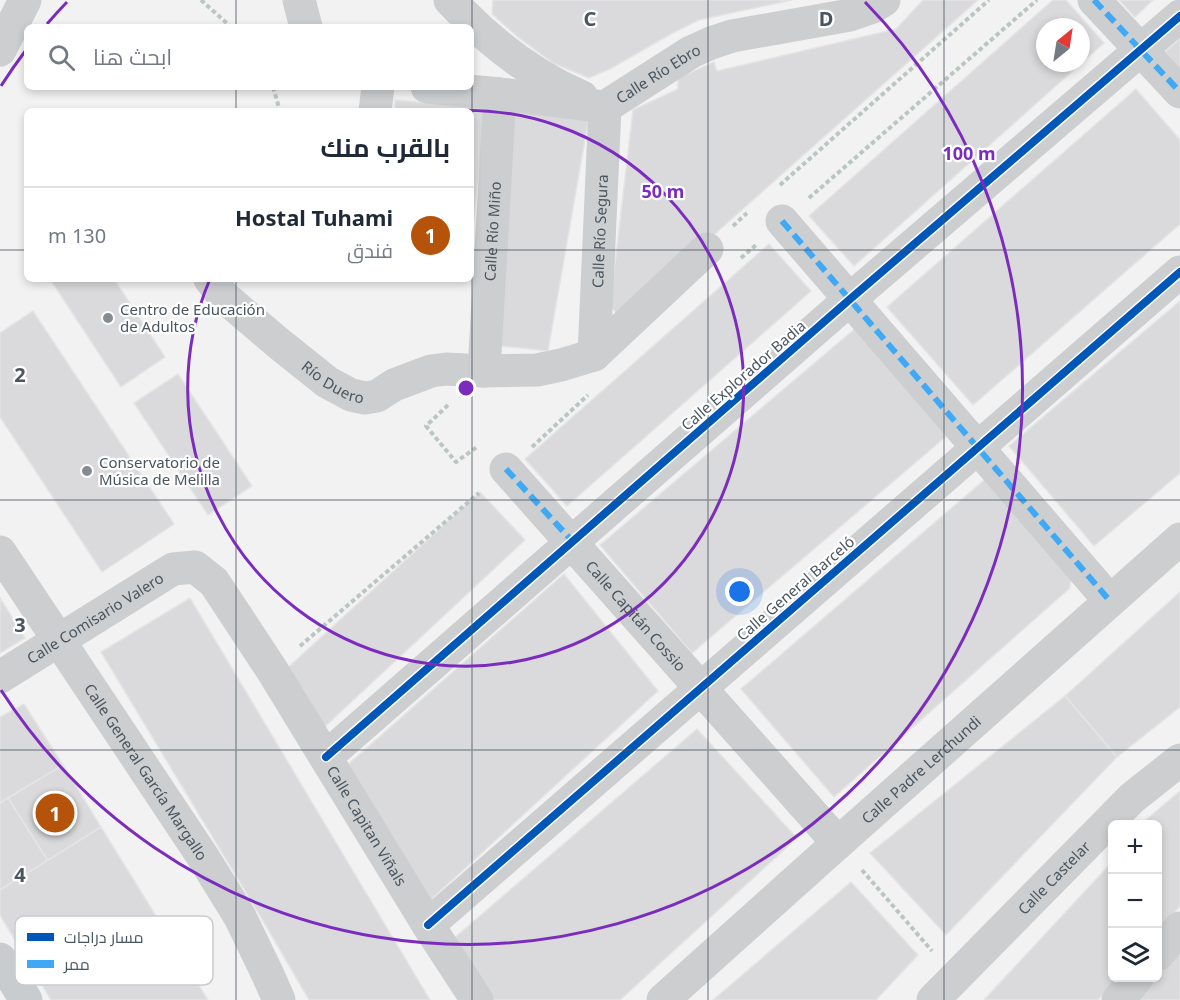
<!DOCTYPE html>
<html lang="ar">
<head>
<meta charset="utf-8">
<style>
  body { margin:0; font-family:"Noto Sans",Cairo,sans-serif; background:#f6f6f7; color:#1f2937; direction:rtl }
  .controls { position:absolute; right:18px; bottom:18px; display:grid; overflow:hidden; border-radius:9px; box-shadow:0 3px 9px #0003 }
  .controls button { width:54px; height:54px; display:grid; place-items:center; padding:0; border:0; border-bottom:2px solid #e0e1e3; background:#fff; color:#1f2937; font:30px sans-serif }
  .compass { position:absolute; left:1036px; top:18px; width:54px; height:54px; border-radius:50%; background:#fff; box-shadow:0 3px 9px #0003; rotate:30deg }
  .you { position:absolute; left:740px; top:592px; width:21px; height:21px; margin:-15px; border:4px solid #fff; border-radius:50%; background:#1a73e8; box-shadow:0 0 0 9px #1a73e833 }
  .badge { display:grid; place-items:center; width:39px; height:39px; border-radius:50%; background:#b45309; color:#fff; font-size:20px; font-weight:700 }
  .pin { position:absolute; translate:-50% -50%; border:3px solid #fff; box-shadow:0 2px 6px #0006 }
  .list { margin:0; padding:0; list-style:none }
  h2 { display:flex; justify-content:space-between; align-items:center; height:78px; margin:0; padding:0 24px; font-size:26px }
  h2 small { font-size:20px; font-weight:400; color:#747a83 }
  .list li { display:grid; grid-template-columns:39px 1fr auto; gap:18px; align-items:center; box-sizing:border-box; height:96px; padding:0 24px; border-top:2px solid #e0e1e3 }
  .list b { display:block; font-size:22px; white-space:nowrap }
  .list p { margin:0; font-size:20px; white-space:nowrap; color:#747a83 }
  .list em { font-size:20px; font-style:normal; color:#747a83 }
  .icon { flex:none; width:33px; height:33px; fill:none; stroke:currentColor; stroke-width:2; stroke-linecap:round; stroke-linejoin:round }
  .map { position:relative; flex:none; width:1180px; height:1000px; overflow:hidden; direction:ltr }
  .search { position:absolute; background:#fff; box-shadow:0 3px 9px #0003; left:24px; top:24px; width:450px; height:66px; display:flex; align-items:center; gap:15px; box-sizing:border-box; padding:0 21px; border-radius:9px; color:#747a83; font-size:22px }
  .panel { position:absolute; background:#fff; box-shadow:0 3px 9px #0003; left:24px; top:108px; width:450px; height:174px; border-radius:9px; direction:rtl }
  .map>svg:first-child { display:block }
  .building { fill:#dadadc; stroke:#e4e4e5; stroke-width:1.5; fill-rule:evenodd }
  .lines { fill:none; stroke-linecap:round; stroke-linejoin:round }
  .path { stroke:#bac6c2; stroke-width:4; stroke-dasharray:4.5 3; stroke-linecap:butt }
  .minor { stroke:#ccced0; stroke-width:33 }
  .major { stroke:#c8cccf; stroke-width:33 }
  .quiet { stroke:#3fa9f5; stroke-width:6; stroke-dasharray:12 6; stroke-linecap:butt }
  .cycleway-casing { stroke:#fff; stroke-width:11 }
  .cycleway { stroke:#0057b8; stroke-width:8 }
  .grid { fill:none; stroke:#49555f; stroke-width:1.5; stroke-opacity:0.55 }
  .ring { fill:none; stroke:#7b2cbf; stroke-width:3 }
  .poi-dot { fill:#848c92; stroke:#fff; stroke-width:2 }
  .labels { text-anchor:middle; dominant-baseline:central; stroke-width:4.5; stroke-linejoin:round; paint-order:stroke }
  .street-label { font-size:15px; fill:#49555f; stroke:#fff }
  .poi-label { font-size:15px; fill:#49555f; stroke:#fff; text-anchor:start }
  .key { fill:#fff; stroke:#c8cccf; stroke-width:1.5 }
  .key-label { font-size:16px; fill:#49555f }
  .grid-label { font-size:20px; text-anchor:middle; font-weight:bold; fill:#49555f; stroke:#fff; stroke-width:4.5; stroke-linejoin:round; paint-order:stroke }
  .centre { fill:#7b2cbf; stroke:#fff; stroke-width:3 }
  .ring-label { font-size:18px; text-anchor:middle; font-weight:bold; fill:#7b2cbf; stroke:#fff; stroke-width:4.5; stroke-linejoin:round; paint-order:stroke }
</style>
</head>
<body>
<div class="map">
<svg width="1180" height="1000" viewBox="0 0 1180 1000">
  <rect width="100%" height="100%" fill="#f3f2f2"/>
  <g class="building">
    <polygon points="493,0 792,0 699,20 671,34 610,69 589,78 553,63 518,37 492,14"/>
    <polygon points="923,0 978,0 689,257 622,319 610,306 633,110 678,89 678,78 714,62 717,71 896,29"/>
    <path d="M1053,0H1066L1104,43L854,266L809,216ZM1045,27H1081V63H1045Z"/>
    <polygon points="1119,0 1153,0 1135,17"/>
    <polygon points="1180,39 1180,69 1165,52"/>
    <polygon points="1136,89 1180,140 1180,224 973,405 887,307"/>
    <polygon points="395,100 487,108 473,225 471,225 471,111 395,111"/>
    <polygon points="514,106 589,117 548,351 490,345"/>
    <polygon points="769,244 811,291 567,506 525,459"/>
    <polygon points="50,279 114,279 165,357 121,387"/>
    <polygon points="1180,301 1180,473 1094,546 1009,446"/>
    <polygon points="33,311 174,524 102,572 0,417 0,333"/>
    <polygon points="857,327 949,434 692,653 600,545"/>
    <polygon points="178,374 252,486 208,515 134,403"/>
    <polygon points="990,475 1072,571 1070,588 834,797 741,689"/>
    <polygon points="480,492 525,540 318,733 282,673"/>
    <polygon points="564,574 658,691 425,905 344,768"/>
    <polygon points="1180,592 1180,707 1117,757 1065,696"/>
    <polygon points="0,598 25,638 0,653"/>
    <polygon points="190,598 430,1000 309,1000 259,914 101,652"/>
    <polygon points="1065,696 1117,757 946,935 870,853"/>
    <polygon points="24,704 63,765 0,803 0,717"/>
    <polygon points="697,729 797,838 620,1000 487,1000 452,940"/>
    <polygon points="63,765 101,827 48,861 8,798"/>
    <polygon points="1180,791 1180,906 1158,932 1158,824 1141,824"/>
    <polygon points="8,798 48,861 0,890 0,803"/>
    <polygon points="101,827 208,1000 51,1000 0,915 0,890"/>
    <polygon points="1112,862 1112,978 1118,978 1098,1000 984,1000"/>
    <polygon points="851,882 918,955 876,1000 713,1000"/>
    <polygon points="1180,947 1180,1000 1136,1000 1155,978 1158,978 1158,974"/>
  </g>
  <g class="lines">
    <g class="path">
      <polyline points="201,0 231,27"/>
      <polyline points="273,87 280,111"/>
      <polyline points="780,185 989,0"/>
      <polyline points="809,198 1037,0"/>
      <polyline points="733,226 747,213"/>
      <polyline points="741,258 756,245"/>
      <polyline points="448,405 426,426 456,462 477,447"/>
      <polyline points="532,447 588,395"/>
      <polyline points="300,646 479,493"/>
      <polyline points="862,870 932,951"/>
    </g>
    <g class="minor">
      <polyline points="299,0 306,27"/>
      <path d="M450,0C487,40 531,75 582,97"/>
      <polyline points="1094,0 1180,92"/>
      <polyline points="0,50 25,0"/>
      <path id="s1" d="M427,87L500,94L605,107L691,52L711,43L732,36L850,15L873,7L884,0"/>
      <polyline points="375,111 378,87"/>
      <polyline points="782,221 1110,601"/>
      <path id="s2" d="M210,279L223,296L277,342L327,382L351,395L365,398L377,396L394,385L431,371L446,369L484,371L537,370L561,365L594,355L707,249"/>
      <path id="s3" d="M594,355L605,107"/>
      <path id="s4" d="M484,371L500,94"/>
      <path id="s5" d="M506,469L838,843"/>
      <path id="s6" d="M0,552L203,857L240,917L268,975L279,1000"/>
      <path id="s7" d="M0,677L173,569L195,567L214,582L272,670L428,925L477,1000"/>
      <polyline points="326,757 849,300 1180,16"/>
      <polyline points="428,925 1180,272"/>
      <polyline points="1158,954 1180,928"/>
      <path id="s8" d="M663,1000L838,843L1180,539"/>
      <path id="s9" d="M933,1000L1132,798L1180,760"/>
      <polyline points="1118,1000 1137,978"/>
    </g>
    <polyline class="major" points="0,959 26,1000"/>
    <g class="quiet">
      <polyline points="1094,0 1180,92"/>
      <polyline points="782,221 1110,601"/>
      <polyline points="506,469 573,542"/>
    </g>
    <defs>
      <g id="cycleway">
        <polyline points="326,757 849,300 1180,16"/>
        <polyline points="428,925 1180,272"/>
      </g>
    </defs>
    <use href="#cycleway" class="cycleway-casing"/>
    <use href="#cycleway" class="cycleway"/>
  </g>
  <path class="grid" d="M236,0V27M472,0V1000M708,0V1000M944,0V1000M236,87V111M0,250H27M471,250H1180M236,279V1000M0,500H1180M0,750H1180"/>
  <g class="ring">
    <path d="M444 111A278 278 0 1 1 210 279"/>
    <path d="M1 86A555 555 0 0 1 26 50M47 24A555 555 0 0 1 67 2M865 2A555 555 0 1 1 1 690"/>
  </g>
  <g class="poi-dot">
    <circle cx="108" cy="318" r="6"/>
    <circle cx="87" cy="471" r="6"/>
  </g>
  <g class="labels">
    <g class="street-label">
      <text stroke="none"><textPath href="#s1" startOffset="242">Calle Río Ebro</textPath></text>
      <text stroke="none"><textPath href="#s3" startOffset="124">Calle Río Segura</textPath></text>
      <text stroke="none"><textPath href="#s4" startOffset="140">Calle Río Miño</textPath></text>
      <text transform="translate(743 375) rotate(-41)">Calle Explorador Badia</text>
      <text stroke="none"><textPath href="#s2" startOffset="162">Río Duero</textPath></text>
      <text transform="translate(795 588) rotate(-41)">Calle General Barceló</text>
      <text stroke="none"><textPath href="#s5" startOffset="196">Calle Capitán Cossio</textPath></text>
      <text stroke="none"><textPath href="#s7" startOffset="112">Calle Comisario Valero</textPath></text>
      <text stroke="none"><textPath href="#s8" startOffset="346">Calle Padre Lerchundi</textPath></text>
      <text stroke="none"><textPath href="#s6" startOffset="264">Calle General García Margallo</textPath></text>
      <text stroke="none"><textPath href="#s7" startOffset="538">Calle Capitan Viñals</textPath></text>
      <text stroke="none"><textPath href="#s9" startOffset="172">Calle Castelar</textPath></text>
    </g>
    <g class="poi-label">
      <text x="120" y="309">Centro de Educación<tspan x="120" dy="17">de Adultos</tspan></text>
      <text x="99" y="462">Conservatorio de<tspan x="99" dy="17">Música de Melilla</tspan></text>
    </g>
  </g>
  <rect x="15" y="916" width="198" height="69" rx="9" class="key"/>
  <rect x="27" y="933" width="27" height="8" fill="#0057b8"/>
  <rect x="27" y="960" width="27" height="8" fill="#3fa9f5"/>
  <g class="key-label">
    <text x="64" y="943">مسار دراجات</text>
    <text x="64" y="970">ممر</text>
  </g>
  <g class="grid-label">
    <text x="590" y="26">C</text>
    <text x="826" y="26">D</text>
    <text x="20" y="382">2</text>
    <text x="20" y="632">3</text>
    <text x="20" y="882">4</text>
  </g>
  <circle cx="466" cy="388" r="9" class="centre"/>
  <g class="ring-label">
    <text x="969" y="160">100 m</text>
    <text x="663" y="198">50 m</text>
  </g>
</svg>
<div class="controls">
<button>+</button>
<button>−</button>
<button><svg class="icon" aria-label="layers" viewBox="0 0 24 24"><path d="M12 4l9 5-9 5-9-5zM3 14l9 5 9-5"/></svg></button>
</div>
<svg class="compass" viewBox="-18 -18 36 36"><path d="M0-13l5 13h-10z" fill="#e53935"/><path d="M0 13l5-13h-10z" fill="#747a83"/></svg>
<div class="you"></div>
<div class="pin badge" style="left:55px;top:813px">1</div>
<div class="search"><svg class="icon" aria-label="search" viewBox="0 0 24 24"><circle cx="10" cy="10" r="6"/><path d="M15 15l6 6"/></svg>ابحث هنا</div>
<section class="panel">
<h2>بالقرب منك<small></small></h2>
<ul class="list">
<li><span class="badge">1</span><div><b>Hostal Tuhami</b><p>فندق</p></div><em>130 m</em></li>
</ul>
</section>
</div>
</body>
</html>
